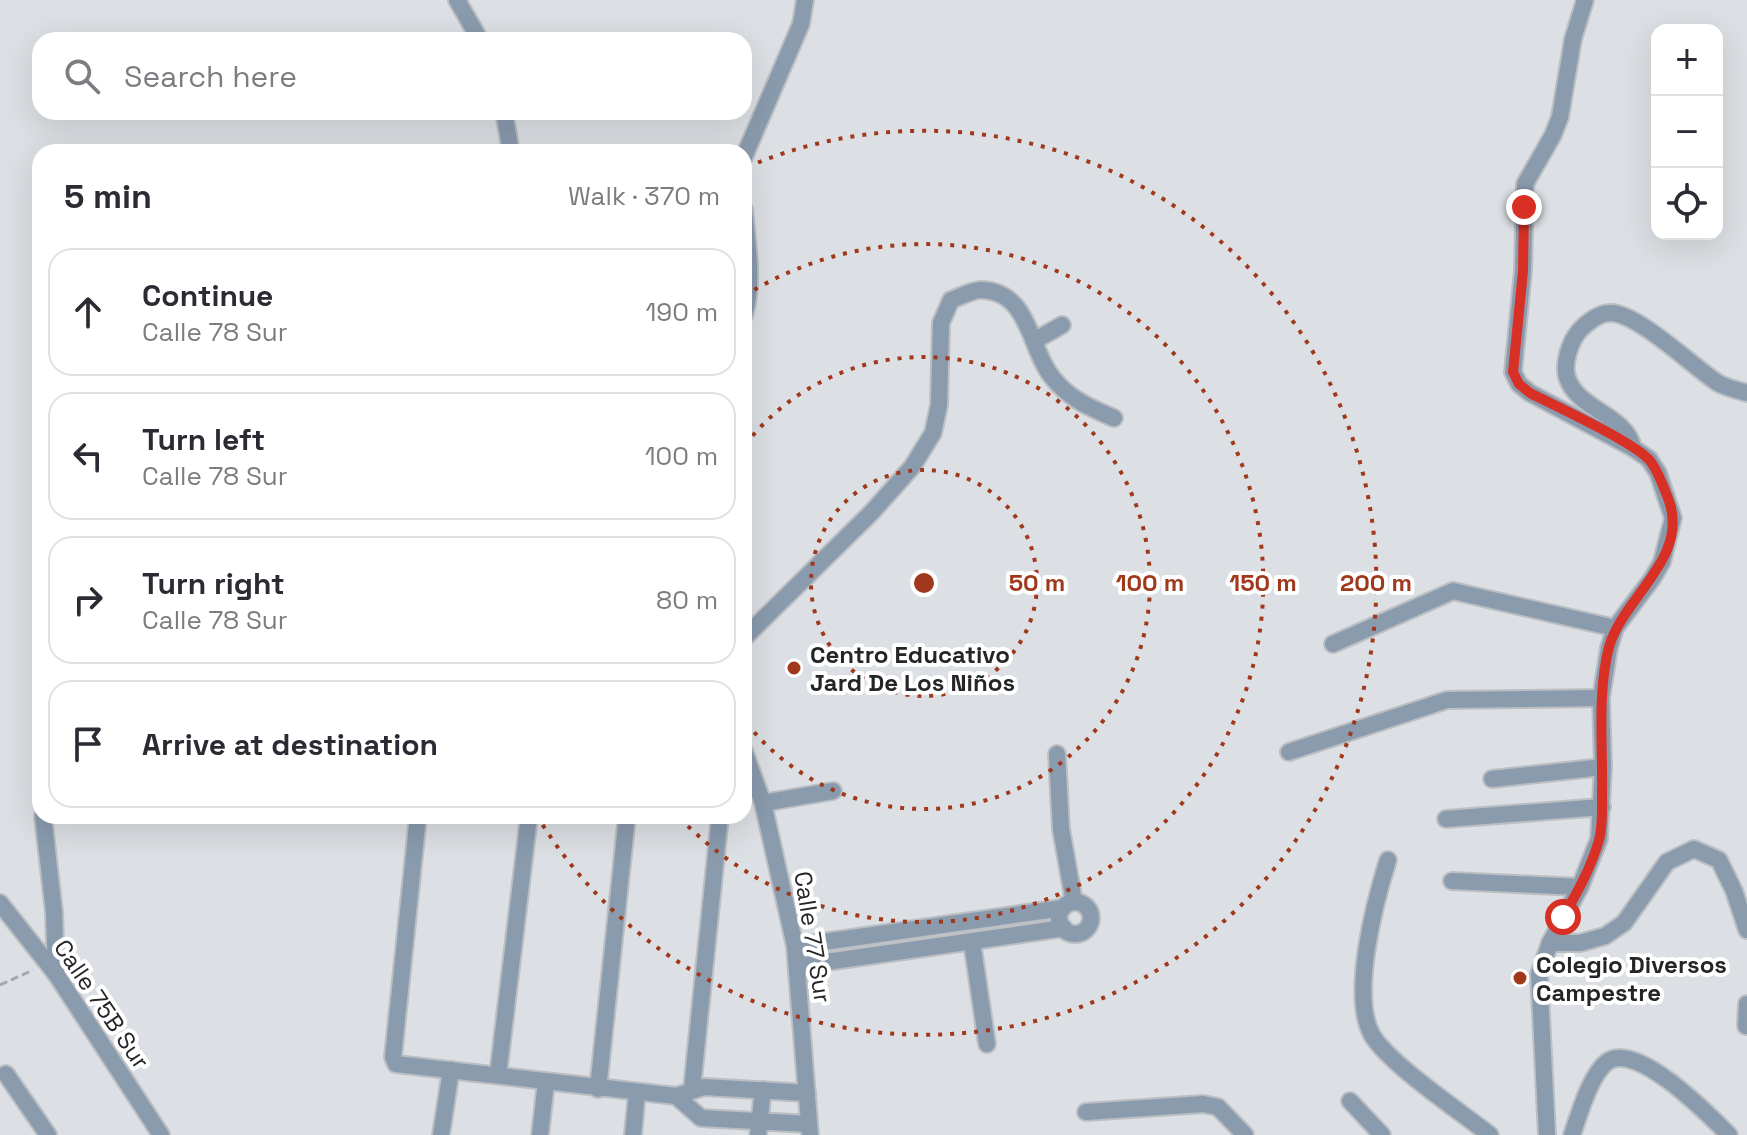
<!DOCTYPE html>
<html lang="en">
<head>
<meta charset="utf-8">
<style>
  body { margin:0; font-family:"Space Grotesk",sans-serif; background:#f7f7f7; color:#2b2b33 }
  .controls { position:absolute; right:24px; top:24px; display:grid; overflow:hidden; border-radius:16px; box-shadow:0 8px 32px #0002 }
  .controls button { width:72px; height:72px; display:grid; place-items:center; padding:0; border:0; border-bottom:2px solid #e1e1e2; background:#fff; color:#2b2b33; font:40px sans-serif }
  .stop { position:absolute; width:24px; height:24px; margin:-18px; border:6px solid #d93025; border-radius:50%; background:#fff }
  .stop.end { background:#d93025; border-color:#fff; box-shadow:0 2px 8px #0008 }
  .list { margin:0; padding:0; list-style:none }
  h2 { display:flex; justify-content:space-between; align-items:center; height:104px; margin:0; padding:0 32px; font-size:34px }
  h2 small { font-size:26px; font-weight:400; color:#7c7c81 }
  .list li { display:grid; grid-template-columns:52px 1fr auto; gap:24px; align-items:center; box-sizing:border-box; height:128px; margin:0 16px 16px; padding:0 16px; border:2px solid #e1e1e2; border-radius:24px }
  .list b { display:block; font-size:30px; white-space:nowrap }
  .list p { margin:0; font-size:26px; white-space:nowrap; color:#7c7c81 }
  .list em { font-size:26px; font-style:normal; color:#7c7c81 }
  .icon { flex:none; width:44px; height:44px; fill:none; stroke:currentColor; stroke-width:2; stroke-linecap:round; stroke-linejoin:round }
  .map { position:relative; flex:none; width:1747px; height:1135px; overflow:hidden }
  .search { position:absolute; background:#fff; box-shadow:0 8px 32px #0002; left:32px; top:32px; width:720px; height:88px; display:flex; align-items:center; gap:20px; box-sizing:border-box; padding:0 28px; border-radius:24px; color:#7c7c81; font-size:30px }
  .panel { position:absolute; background:#fff; box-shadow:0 8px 32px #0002; left:32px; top:144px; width:720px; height:680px; border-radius:24px }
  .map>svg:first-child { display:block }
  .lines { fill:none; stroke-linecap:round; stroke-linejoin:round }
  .minor-casing { stroke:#bbbec2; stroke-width:20 }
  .path { stroke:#a4a7ab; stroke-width:3; stroke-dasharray:8 4; stroke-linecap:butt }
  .minor { stroke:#8a9bae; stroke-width:16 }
  .route { stroke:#d93025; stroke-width:10 }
  .ring { fill:none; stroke:#a0381c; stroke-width:4; stroke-dasharray:4 8 }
  .poi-dot { fill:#a0381c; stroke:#fff; stroke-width:3 }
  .labels { text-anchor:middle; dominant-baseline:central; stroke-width:8; stroke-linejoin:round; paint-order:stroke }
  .poi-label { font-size:24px; font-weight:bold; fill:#242527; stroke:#fff; text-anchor:start }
  .street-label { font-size:24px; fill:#242527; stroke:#fff }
  .centre { fill:#a0381c; stroke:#fff; stroke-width:4 }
  .ring-label { font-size:24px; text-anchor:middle; font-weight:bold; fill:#a0381c; stroke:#fff; stroke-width:8; stroke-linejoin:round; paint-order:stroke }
</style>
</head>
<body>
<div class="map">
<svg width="1747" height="1135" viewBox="0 0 1747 1135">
  <rect width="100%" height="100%" fill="#dce0e4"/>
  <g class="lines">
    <defs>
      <g id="minor">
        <polyline points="457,0 480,40"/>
        <polyline points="504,112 511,152"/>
        <polyline points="744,157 801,24 805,0"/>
        <path d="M744,210C747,244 754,282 744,315"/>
        <polyline points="1034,341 1062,325"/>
        <path d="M1633,448C1626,414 1577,410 1567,377C1563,363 1570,342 1579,331C1586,323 1599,313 1610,313C1637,312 1693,367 1718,383C1727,388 1738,390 1747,393"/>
        <path d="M744,638L872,512L912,467L933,433L939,405L941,323L951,300C960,297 972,290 981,290C1030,291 1029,349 1052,377C1068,398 1090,408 1114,418"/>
        <polyline points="1333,644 1453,591 1615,628"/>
        <polyline points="744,751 763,803 795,946 810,1135"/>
        <polyline points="1289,752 1447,700 1601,698"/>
        <polyline points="1057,754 1061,829 1074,902"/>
        <polyline points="1492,779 1603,767"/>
        <polyline points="763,803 833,791"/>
        <polyline points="43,816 54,912 56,974"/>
        <polyline points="418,816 393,1057 396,1064 676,1096 704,1087 807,1093"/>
        <polyline points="1446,819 1602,807"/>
        <path d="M1388,860C1375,901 1350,996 1372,1035C1389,1064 1461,1112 1490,1135"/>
        <polyline points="1452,881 1580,887"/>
        <circle cx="1075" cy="918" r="16"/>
        <polyline points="0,903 56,974 161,1135"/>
        <polyline points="972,942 987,1044"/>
        <polyline points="1550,943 1580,943 1605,936 1624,923 1667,862 1694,849 1719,860 1734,891 1747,930"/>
        <polyline points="795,946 1063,908"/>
        <polyline points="798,966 1064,928"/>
        <polyline points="1746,1026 1747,1004"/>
        <polyline points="6,1074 48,1135"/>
        <polyline points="498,1075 529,816"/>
        <polyline points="598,1089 627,816"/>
        <polyline points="692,1089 720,816"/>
        <polyline points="676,1096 701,1118 809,1124"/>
        <polyline points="1350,1101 1382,1135"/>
        <polyline points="1086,1112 1203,1104 1218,1107 1245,1135"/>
        <polyline points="441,1135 451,1070"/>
        <polyline points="540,1135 546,1082"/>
        <polyline points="633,1135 637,1092"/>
        <polyline points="758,1135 763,1090"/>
        <polyline points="1547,1135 1539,974 1550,943 1580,887 1599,839 1603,767 1601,698 1609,648 1615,628 1652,579 1662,562 1673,518 1658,473 1649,459 1633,448 1530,393 1519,384 1513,372 1523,271 1525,184 1553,135 1560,117 1573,39 1585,0"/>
        <path d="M1572,1135C1579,1115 1590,1075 1607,1062C1636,1040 1709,1115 1729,1135"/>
      </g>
    </defs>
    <use href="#minor" class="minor-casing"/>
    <polyline class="path" points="0,985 33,970"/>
    <use href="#minor" class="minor"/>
  </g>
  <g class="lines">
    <path class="route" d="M1524,207L1523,271L1513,372L1519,384L1530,393C1555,406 1637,443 1651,462C1659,473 1664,488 1669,501C1689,559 1623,597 1609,647C1597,694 1603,744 1602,792C1602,807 1603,826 1599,840C1591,868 1577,893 1563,917"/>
  </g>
  <g class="ring">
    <circle cx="924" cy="583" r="113"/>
    <path d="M745 445A226 226 0 1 1 745 721"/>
    <path d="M744 296A339 339 0 1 1 678 816"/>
    <path d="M747 167A452 452 0 1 1 539 819"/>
  </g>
  <g class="poi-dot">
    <circle cx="794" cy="668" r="8"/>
    <circle cx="1520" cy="978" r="8"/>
  </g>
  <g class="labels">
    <g class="poi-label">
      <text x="810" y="654">Centro Educativo<tspan x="810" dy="28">Jard De Los Niños</tspan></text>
      <text x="1536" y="964">Colegio Diversos<tspan x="1536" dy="28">Campestre</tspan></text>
    </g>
    <g class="street-label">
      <text transform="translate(813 937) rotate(81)">Calle 77 Sur</text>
      <text transform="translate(102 1004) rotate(56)">Calle 75B Sur</text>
    </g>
  </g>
  <circle cx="924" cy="583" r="12" class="centre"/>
  <g class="ring-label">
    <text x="1037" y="591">50 m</text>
    <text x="1150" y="591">100 m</text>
    <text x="1263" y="591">150 m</text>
    <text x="1376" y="591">200 m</text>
  </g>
</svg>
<div class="controls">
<button>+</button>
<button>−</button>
<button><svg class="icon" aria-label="locate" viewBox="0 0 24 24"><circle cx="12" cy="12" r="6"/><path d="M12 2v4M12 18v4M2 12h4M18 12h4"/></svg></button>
</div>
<div class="stop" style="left:1563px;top:917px"></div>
<div class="stop end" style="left:1524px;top:207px"></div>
<div class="search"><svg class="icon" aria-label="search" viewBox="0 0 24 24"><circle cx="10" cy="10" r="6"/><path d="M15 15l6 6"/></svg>Search here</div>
<section class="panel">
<h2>5 min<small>Walk · 370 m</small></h2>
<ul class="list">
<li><svg class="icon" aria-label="ahead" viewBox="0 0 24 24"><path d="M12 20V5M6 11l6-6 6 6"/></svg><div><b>Continue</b><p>Calle 78 Sur</p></div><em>190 m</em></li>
<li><svg class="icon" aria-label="left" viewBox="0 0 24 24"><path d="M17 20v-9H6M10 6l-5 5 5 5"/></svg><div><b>Turn left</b><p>Calle 78 Sur</p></div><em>100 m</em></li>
<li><svg class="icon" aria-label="right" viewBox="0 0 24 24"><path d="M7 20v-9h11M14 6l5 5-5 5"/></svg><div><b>Turn right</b><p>Calle 78 Sur</p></div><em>80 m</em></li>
<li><svg class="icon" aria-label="arrive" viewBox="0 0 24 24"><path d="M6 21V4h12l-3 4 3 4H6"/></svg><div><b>Arrive at destination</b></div></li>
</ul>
</section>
</div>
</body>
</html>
